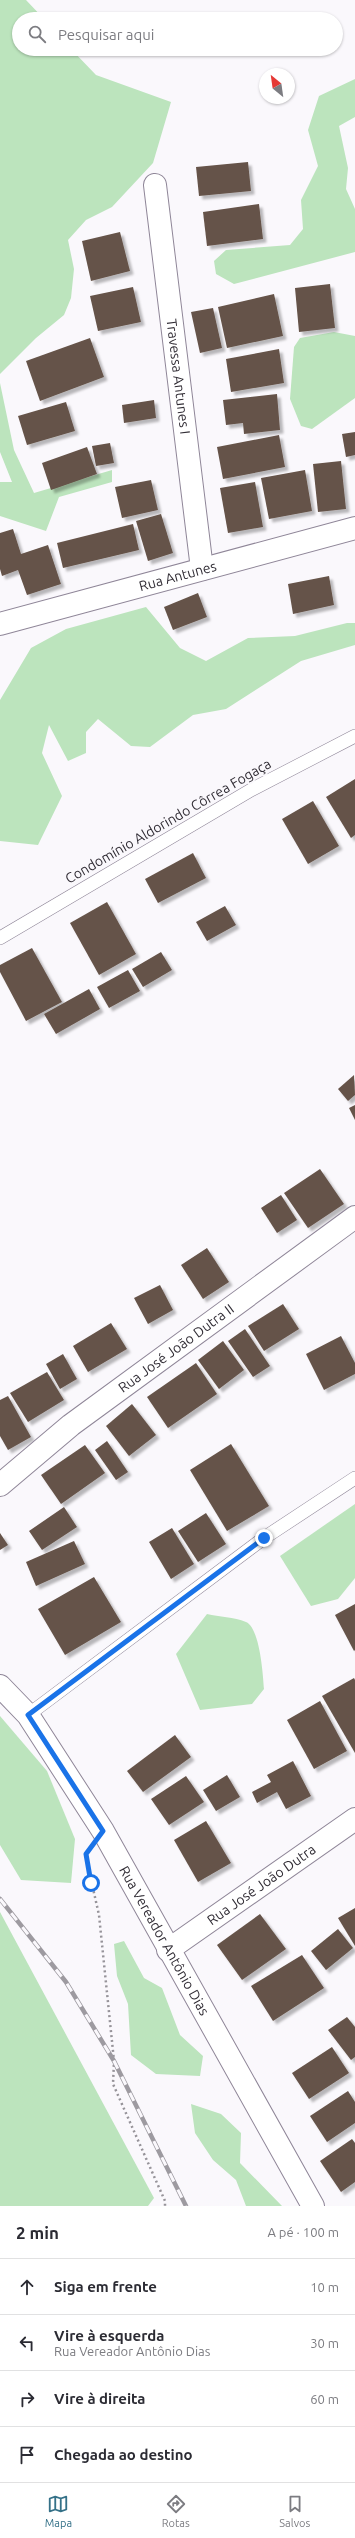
<!DOCTYPE html>
<html lang="pt">
<head>
<meta charset="utf-8">
<style>
  body { margin:0; font-family:Ubuntu,sans-serif; background:#f2f2f3; color:#2b2b33 }
  .compass { position:absolute; left:259px; top:68px; width:36px; height:36px; border-radius:50%; background:#fff; box-shadow:0 1px 3px #0004; rotate:331deg }
  .stop { position:absolute; width:12px; height:12px; margin:-9px; border:3px solid #1a73e8; border-radius:50%; background:#fff }
  .stop.end { background:#1a73e8; border-color:#fff; box-shadow:0 1px 4px #0008 }
  .list { margin:0; padding:0; list-style:none }
  h2 { display:flex; justify-content:space-between; align-items:center; height:52px; margin:0; padding:0 16px; font-size:17px }
  h2 small { font-size:13px; font-weight:400; color:#7c7c81 }
  .list li { display:grid; grid-template-columns:26px 1fr auto; gap:12px; align-items:center; box-sizing:border-box; height:56px; padding:0 16px; border-top:1px solid #e1e1e2 }
  .list b { display:block; font-size:15px; white-space:nowrap }
  .list p { margin:0; font-size:13px; white-space:nowrap; color:#7c7c81 }
  .list em { font-size:13px; font-style:normal; color:#7c7c81 }
  .icon { flex:none; width:22px; height:22px; fill:none; stroke:currentColor; stroke-width:2; stroke-linecap:round; stroke-linejoin:round }
  .map { position:relative; flex:none; width:355px; height:2206px; overflow:hidden }
  .search { position:absolute; background:#fff; box-shadow:0 1px 3px #0004; left:12px; right:12px; top:12px; height:44px; display:flex; align-items:center; gap:10px; box-sizing:border-box; padding:0 14px; border-radius:22px; color:#7c7c81; font-size:15px }
  .sheet { height:276px; background:#fff }
  nav { display:flex; justify-content:space-around; align-items:center; box-sizing:border-box; height:56px; border-top:1px solid #e1e1e2; background:#fff; font-size:11px; color:#7c7c81 }
  nav a { display:grid; justify-items:center; gap:2px }
  nav .on { color:#357188 }
  .map>svg:first-child { display:block }
  .green { fill:#bce4bd }
  .building { fill:#655348; filter:url(#shadow) }
  .lines { fill:none; stroke-linecap:round; stroke-linejoin:round }
  .service-casing { stroke:#8f8698; stroke-width:14 }
  .minor-casing { stroke:#8f8698; stroke-width:24 }
  .tertiary-casing { stroke:#8f8698; stroke-width:24 }
  .path { stroke:#969399; stroke-width:2.5; stroke-dasharray:2 3; stroke-linecap:butt }
  .service { stroke:#fff; stroke-width:13 }
  .minor { stroke:#fff; stroke-width:22 }
  .tertiary { stroke:#fff; stroke-width:22 }
  .rail-casing { stroke:#9d9aa0; stroke-width:4.5 }
  .rail { stroke:#faf8fc; stroke-width:3; stroke-dasharray:9; stroke-linecap:butt }
  .route { stroke:#1a73e8; stroke-width:5 }
  .labels { text-anchor:middle; dominant-baseline:central; stroke-width:4; stroke-linejoin:round; paint-order:stroke }
  .street-label { font-size:14px; fill:#312d35; stroke:#faf8fc }
</style>
</head>
<body>
<div class="map">
<svg width="355" height="2206" viewBox="0 0 355 2206">
  <defs>
    <filter id="shadow"><feDropShadow dx="3.5" dy="3.5" stdDeviation="1" flood-color="#0004"/></filter>
  </defs>
  <rect width="100%" height="100%" fill="#faf8fc"/>
  <g class="green">
    <polygon points="0,0 26,0 44,19 19,19 19,49 71,49 96,75 171,102 153,163 112,207 86,220 68,240 74,269 71,298 64,315 36,338 0,374"/>
    <polygon points="355,79 355,117 339,126 348,168 346,189 355,209 355,252 234,284 216,274 214,261 226,250 290,245 303,229 301,200 318,166 308,130 319,96"/>
    <polygon points="334,332 355,336 355,398 312,429 301,426 290,399 294,347 300,338"/>
    <polygon points="0,383 14,450 34,493 112,470 112,482 59,497 46,531 0,516 0,482 12,482 0,452"/>
    <polygon points="146,607 180,648 206,661 248,638 295,636 347,623 355,623 355,645 301,661 226,709 193,715 150,747 131,746 98,719 86,732 86,753 68,761 49,725 42,753 62,796 38,845 0,841 0,700 31,648 66,629"/>
    <polygon points="355,1504 355,1578 338,1599 311,1606 280,1556"/>
    <path d="M207,1614C219,1617 234,1617 246,1622C260,1628 263,1675 264,1689L252,1704L200,1710L176,1654Z"/>
    <polygon points="0,1716 47,1771 75,1839 71,1883 21,1880 0,1845"/>
    <polygon points="0,1912 154,2198 148,2206 0,2206"/>
    <polygon points="124,1941 144,1978 162,1988 180,2035 203,2056 200,2076 156,2074 131,2055 128,2004 117,1976 114,1944"/>
    <polygon points="191,2104 221,2114 241,2133 240,2163 282,2206 246,2206 236,2180 213,2160 195,2133"/>
  </g>
  <g class="building">
    <polygon points="248,162 251,191 199,196 196,167"/>
    <polygon points="259,204 263,239 207,246 203,212"/>
    <polygon points="120,232 130,271 91,281 82,241"/>
    <polygon points="330,284 335,328 299,332 295,288"/>
    <polygon points="133,287 141,322 98,331 90,296"/>
    <polygon points="274,294 283,336 227,348 218,307"/>
    <polygon points="213,308 222,348 200,353 191,312"/>
    <polygon points="90,338 104,377 40,401 26,361"/>
    <polygon points="279,349 284,383 231,392 226,359"/>
    <polygon points="277,394 280,430 244,434 243,423 226,425 223,400"/>
    <polygon points="154,400 156,418 124,423 122,405"/>
    <polygon points="66,402 75,431 27,445 18,416"/>
    <polygon points="355,432 355,455 346,457 342,434"/>
    <polygon points="279,435 285,467 223,479 217,447"/>
    <polygon points="110,443 114,463 96,466 92,446"/>
    <polygon points="87,447 97,474 51,490 42,463"/>
    <polygon points="341,461 346,509 318,512 313,464"/>
    <polygon points="305,470 312,511 269,519 261,478"/>
    <polygon points="151,480 158,510 122,518 115,487"/>
    <polygon points="255,482 263,527 228,533 220,488"/>
    <polygon points="161,514 173,553 148,561 136,521"/>
    <polygon points="133,524 139,550 63,568 57,543"/>
    <polygon points="13,529 21,554 48,545 61,584 27,595 18,570 2,576 0,569 0,533"/>
    <polygon points="329,576 334,605 293,614 288,584"/>
    <polygon points="198,593 207,617 173,630 164,607"/>
    <polygon points="355,779 355,835 351,838 326,797"/>
    <polygon points="313,801 339,846 308,864 282,819"/>
    <polygon points="193,853 206,878 158,903 145,879"/>
    <polygon points="107,902 136,954 99,975 70,923"/>
    <polygon points="225,906 236,925 207,941 196,922"/>
    <polygon points="32,948 62,1002 26,1021 0,972 0,965"/>
    <polygon points="161,952 172,970 143,987 132,969"/>
    <polygon points="128,970 140,991 109,1008 97,987"/>
    <polygon points="89,989 100,1009 56,1034 44,1014"/>
    <polygon points="354,1075 355,1095 348,1101 338,1089"/>
    <polygon points="355,1105 355,1120 349,1108"/>
    <polygon points="320,1169 344,1204 308,1228 284,1193"/>
    <polygon points="281,1195 297,1220 277,1233 261,1208"/>
    <polygon points="207,1248 229,1282 203,1299 181,1265"/>
    <polygon points="160,1285 173,1310 148,1324 134,1298"/>
    <polygon points="283,1304 299,1329 264,1351 248,1326"/>
    <polygon points="111,1323 127,1349 88,1372 73,1346"/>
    <polygon points="245,1329 270,1366 253,1377 228,1341"/>
    <polygon points="341,1336 355,1363 355,1374 324,1390 306,1354"/>
    <polygon points="223,1341 244,1370 219,1389 198,1360"/>
    <polygon points="63,1354 77,1379 60,1389 46,1364"/>
    <polygon points="196,1363 217,1394 168,1428 147,1397"/>
    <polygon points="47,1372 64,1400 28,1422 10,1393"/>
    <polygon points="8,1396 31,1437 8,1450 0,1436 0,1400"/>
    <polygon points="132,1404 156,1435 129,1456 106,1426"/>
    <polygon points="107,1441 128,1472 116,1480 95,1450"/>
    <polygon points="231,1444 269,1506 227,1531 190,1470"/>
    <polygon points="85,1445 105,1473 61,1504 41,1475"/>
    <polygon points="64,1507 77,1527 42,1550 29,1531"/>
    <polygon points="206,1513 226,1544 198,1562 178,1531"/>
    <polygon points="172,1528 194,1564 171,1579 149,1542"/>
    <polygon points="0,1533 8,1545 0,1550"/>
    <polygon points="74,1541 85,1564 36,1586 26,1562"/>
    <polygon points="94,1577 121,1622 65,1655 38,1609"/>
    <polygon points="355,1604 355,1650 354,1651 335,1615"/>
    <polygon points="354,1678 355,1680 355,1753 322,1696"/>
    <polygon points="320,1701 347,1751 314,1769 287,1720"/>
    <polygon points="175,1735 191,1757 143,1792 127,1771"/>
    <polygon points="293,1761 311,1796 286,1809 277,1792 257,1803 252,1792 271,1782 267,1775"/>
    <polygon points="227,1775 240,1797 216,1811 203,1790"/>
    <polygon points="186,1776 204,1802 169,1825 151,1799"/>
    <polygon points="206,1821 231,1863 198,1882 174,1840"/>
    <polygon points="355,1908 355,1946 338,1918"/>
    <polygon points="260,1914 286,1949 242,1980 217,1945"/>
    <polygon points="338,1929 353,1948 326,1970 311,1951"/>
    <polygon points="302,1955 324,1988 273,2021 251,1986"/>
    <polygon points="347,2017 355,2027 355,2057 351,2060 328,2030"/>
    <polygon points="332,2047 349,2073 309,2099 292,2073"/>
    <polygon points="348,2091 355,2102 355,2123 327,2142 310,2116"/>
    <polygon points="352,2139 355,2143 355,2182 341,2192 320,2161"/>
  </g>
  <g class="lines">
    <defs>
      <g id="service">
        <polyline points="0,938 251,790 355,736"/>
        <polyline points="28,1715 264,1538 355,1478"/>
      </g>
      <g id="minor">
        <path id="s1" d="M155,185L202,569"/>
        <path id="s2" d="M0,624L355,528"/>
        <path id="s3" d="M0,1485L71,1425L355,1217"/>
        <path id="s4" d="M168,1950L355,1819"/>
      </g>
      <g id="tertiary">
        <path id="s5" d="M0,1686L28,1715L103,1831L313,2206"/>
      </g>
    </defs>
    <use href="#service" class="service-casing"/>
    <use href="#minor" class="minor-casing"/>
    <use href="#tertiary" class="tertiary-casing"/>
    <polyline class="path" points="87,1862 99,1915 114,2061 113,2084 165,2201 165,2206"/>
    <use href="#service" class="service"/>
    <use href="#minor" class="minor"/>
    <use href="#tertiary" class="tertiary"/>
    <defs>
      <polyline id="rail" points="0,1899 66,1982 114,2061 186,2206"/>
    </defs>
    <use href="#rail" class="rail-casing"/>
    <use href="#rail" class="rail"/>
  </g>
  <g class="lines">
    <polyline class="route" points="91,1883 86,1854 103,1831 28,1715 264,1538"/>
  </g>
  <g class="labels">
    <g class="street-label">
      <text stroke="none"><textPath href="#s1" startOffset="193">Travessa Antunes I</textPath></text>
      <text stroke="none"><textPath href="#s2" startOffset="184">Rua Antunes</textPath></text>
      <text transform="translate(168 821) rotate(-30)">Condomínio Aldorindo Côrrea Fogaça</text>
      <text stroke="none"><textPath href="#s3" startOffset="223">Rua José João Dutra II</textPath></text>
      <text stroke="none"><textPath href="#s4" startOffset="114">Rua José João Dutra</textPath></text>
      <text stroke="none"><textPath href="#s5" startOffset="304">Rua Vereador Antônio Dias</textPath></text>
    </g>
  </g>
</svg>
<svg class="compass" viewBox="-18 -18 36 36"><path d="M0-13l5 13h-10z" fill="#e53935"/><path d="M0 13l5-13h-10z" fill="#7c7c81"/></svg>
<div class="stop" style="left:91px;top:1883px"></div>
<div class="stop end" style="left:264px;top:1538px"></div>
<div class="search"><svg class="icon" aria-label="search" viewBox="0 0 24 24"><circle cx="10" cy="10" r="6"/><path d="M15 15l6 6"/></svg>Pesquisar aqui</div>
</div>
<section class="sheet">
<h2>2 min<small>A pé · 100 m</small></h2>
<ul class="list">
<li><svg class="icon" aria-label="ahead" viewBox="0 0 24 24"><path d="M12 20V5M6 11l6-6 6 6"/></svg><div><b>Siga em frente</b></div><em>10 m</em></li>
<li><svg class="icon" aria-label="left" viewBox="0 0 24 24"><path d="M17 20v-9H6M10 6l-5 5 5 5"/></svg><div><b>Vire à esquerda</b><p>Rua Vereador Antônio Dias</p></div><em>30 m</em></li>
<li><svg class="icon" aria-label="right" viewBox="0 0 24 24"><path d="M7 20v-9h11M14 6l5 5-5 5"/></svg><div><b>Vire à direita</b></div><em>60 m</em></li>
<li><svg class="icon" aria-label="arrive" viewBox="0 0 24 24"><path d="M6 21V4h12l-3 4 3 4H6"/></svg><div><b>Chegada ao destino</b></div></li>
</ul>
</section>
<nav>
<a class="on"><svg class="icon" aria-label="map" viewBox="0 0 24 24"><path d="M3 6l6-2 6 2 6-2v14l-6 2-6-2-6 2zM9 4v14M15 6v14"/></svg>Mapa</a>
<a><svg class="icon" aria-label="directions" viewBox="0 0 24 24"><path d="M12 3l9 9-9 9-9-9zM9 14v-3h6M13 9l2 2-2 2"/></svg>Rotas</a>
<a><svg class="icon" aria-label="saved" viewBox="0 0 24 24"><path d="M7 4h10v16l-5-4-5 4z"/></svg>Salvos</a>
</nav>
</body>
</html>
